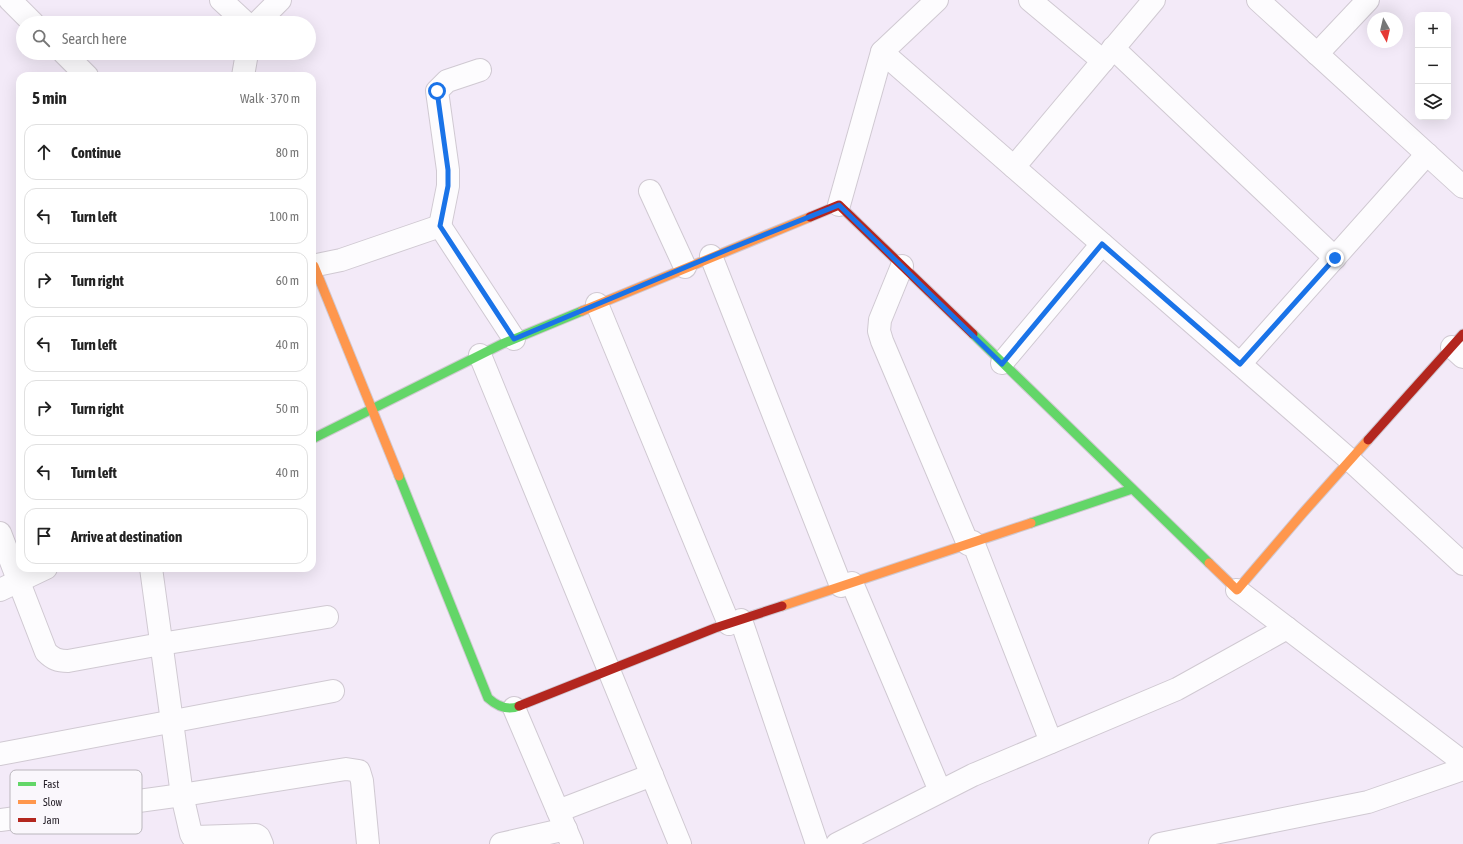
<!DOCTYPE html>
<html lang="en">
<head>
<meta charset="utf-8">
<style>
  body { margin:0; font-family:"Asap Condensed",sans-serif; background:#f6f6f6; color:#222 }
  .controls { position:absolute; right:12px; top:12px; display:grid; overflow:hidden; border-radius:8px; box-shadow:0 4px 16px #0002 }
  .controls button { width:36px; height:36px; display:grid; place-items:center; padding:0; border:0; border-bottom:1px solid #e0e0e0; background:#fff; color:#222; font:20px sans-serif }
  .compass { position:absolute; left:1367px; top:12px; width:36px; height:36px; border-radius:50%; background:#fff; box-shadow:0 4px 16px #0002; rotate:172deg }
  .stop { position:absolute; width:12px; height:12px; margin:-9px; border:3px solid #1a73e8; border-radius:50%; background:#fff }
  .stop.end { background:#1a73e8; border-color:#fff; box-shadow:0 1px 4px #0008 }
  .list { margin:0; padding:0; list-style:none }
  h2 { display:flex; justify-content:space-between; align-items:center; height:52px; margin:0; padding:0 16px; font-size:17px }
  h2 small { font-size:13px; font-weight:400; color:#767676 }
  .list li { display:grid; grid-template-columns:26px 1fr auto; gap:12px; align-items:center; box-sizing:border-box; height:56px; margin:0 8px 8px; padding:0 8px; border:1px solid #e0e0e0; border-radius:12px }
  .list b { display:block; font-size:15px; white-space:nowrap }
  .list em { font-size:13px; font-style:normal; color:#767676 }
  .icon { flex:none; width:22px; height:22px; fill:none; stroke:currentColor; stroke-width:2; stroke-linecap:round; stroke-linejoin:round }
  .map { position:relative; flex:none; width:1463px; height:844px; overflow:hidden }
  .search { position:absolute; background:#fff; box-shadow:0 4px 16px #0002; left:16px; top:16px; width:300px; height:44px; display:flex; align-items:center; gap:10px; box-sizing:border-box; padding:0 14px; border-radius:22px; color:#767676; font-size:15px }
  .panel { position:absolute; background:#fff; box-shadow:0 4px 16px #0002; left:16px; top:72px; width:300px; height:500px; border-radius:12px }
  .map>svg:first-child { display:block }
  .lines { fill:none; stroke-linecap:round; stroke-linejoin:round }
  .street-casing { stroke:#d0c9d2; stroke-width:24 }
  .fast-casing { stroke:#d0c9d2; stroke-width:11 }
  .slow-casing { stroke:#d0c9d2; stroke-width:11 }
  .jam-casing { stroke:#d0c9d2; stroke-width:11 }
  .street { stroke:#fdfcfe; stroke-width:22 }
  .fast { stroke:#63d668; stroke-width:9 }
  .slow { stroke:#ff974d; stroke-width:9 }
  .jam { stroke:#b3261e; stroke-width:9 }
  .route { stroke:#1a73e8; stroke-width:5 }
  .key { fill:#faf7fc; stroke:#bab6bc; stroke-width:1 }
  .key-label { font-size:11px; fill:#241e27 }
</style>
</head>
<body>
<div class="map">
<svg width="1463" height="844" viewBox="0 0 1463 844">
  <rect width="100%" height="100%" fill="#f3eaf8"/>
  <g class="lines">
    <defs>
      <g id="street">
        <polyline points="10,0 33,23"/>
        <polyline points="221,0 246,23"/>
        <polyline points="1030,0 1103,61"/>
        <polyline points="1258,0 1463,187"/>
        <polyline points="257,23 280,0"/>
        <polyline points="1113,48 1335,258"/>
        <polyline points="882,52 1350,460 1463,564"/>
        <polyline points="64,53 87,76"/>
        <polyline points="1317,54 1368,0"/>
        <polyline points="243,76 247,53"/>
        <polyline points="1014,167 1154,0"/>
        <polyline points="650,191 685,267"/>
        <polyline points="839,205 882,52 937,0"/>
        <polyline points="440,226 448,186 448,170 437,91 447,81 480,70"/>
        <polyline points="711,256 841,586"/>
        <polyline points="312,266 341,260 440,226 514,339"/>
        <polyline points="902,266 880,320 879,331 882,341 968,544"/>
        <polyline points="597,304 729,624"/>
        <polyline points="1452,347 1463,357"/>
        <polyline points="480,355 680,844"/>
        <polyline points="1002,363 1102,244"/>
        <polyline points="1240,364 1427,154"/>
        <path d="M0,533L46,652C53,659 58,661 68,661L161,644L327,617"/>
        <polyline points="973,542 1051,742"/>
        <polyline points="151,568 182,795 191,834 192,836 196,837 256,835 259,837 262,844"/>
        <polyline points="852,583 940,791"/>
        <polyline points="0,590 46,568"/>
        <polyline points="1237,590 1463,762"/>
        <polyline points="741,620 817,844"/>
        <polyline points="514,708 572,844"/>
        <polyline points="0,754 333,691"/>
        <polyline points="558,811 652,775"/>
        <polyline points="0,820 182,795 346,769 359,771 362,781 368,844"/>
        <polyline points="501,844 566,829"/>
        <polyline points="837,844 973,775 1177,689 1287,628"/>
        <polyline points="1160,844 1368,802 1463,769"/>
      </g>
      <g id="fast">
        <polyline points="973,334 1209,563"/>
        <polyline points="312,439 502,344 582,311"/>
        <path d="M399,476L488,698C497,706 508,711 519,706"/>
        <polyline points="1031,523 1132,489"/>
      </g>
      <g id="slow">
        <polyline points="314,266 399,476"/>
        <polyline points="582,311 810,217"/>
        <polyline points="1209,563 1237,590 1302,514 1368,440"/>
        <polyline points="782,606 1031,523"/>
      </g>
      <g id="jam">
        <polyline points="810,217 839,205 973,334"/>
        <polyline points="1368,440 1463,334"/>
        <polyline points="519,706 715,628 782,606"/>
      </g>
    </defs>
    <use href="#street" class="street-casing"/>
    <use href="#fast" class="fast-casing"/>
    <use href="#slow" class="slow-casing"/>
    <use href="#jam" class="jam-casing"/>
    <use href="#street" class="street"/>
    <use href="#fast" class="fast"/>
    <use href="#slow" class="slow"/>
    <use href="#jam" class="jam"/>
  </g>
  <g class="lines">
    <polyline class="route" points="437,91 448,170 448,186 440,226 514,339 729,249 839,205 1002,364 1102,244 1240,364 1335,258"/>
  </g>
  <rect x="10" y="770" width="132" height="64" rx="6" class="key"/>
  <rect x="18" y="782" width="18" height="4" fill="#63d668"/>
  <rect x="18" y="800" width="18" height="4" fill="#ff974d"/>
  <rect x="18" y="818" width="18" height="4" fill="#b3261e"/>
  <g class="key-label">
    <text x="43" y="788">Fast</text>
    <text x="43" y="806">Slow</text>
    <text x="43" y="824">Jam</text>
  </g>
</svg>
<div class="controls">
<button>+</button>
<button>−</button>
<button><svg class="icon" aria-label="layers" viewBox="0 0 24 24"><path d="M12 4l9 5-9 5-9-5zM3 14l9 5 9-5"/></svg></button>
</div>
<svg class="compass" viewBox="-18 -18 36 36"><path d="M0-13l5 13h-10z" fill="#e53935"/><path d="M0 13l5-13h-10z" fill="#767676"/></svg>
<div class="stop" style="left:437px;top:91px"></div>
<div class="stop end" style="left:1335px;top:258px"></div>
<div class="search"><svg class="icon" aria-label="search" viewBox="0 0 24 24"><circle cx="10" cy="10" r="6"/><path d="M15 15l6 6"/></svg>Search here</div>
<section class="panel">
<h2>5 min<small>Walk · 370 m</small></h2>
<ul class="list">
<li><svg class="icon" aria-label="ahead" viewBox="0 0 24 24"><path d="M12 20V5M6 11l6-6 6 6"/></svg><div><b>Continue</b></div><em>80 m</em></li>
<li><svg class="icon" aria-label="left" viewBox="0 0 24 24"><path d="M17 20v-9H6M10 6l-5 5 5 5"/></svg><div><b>Turn left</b></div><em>100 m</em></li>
<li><svg class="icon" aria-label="right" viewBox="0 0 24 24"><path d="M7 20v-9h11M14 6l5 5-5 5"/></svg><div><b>Turn right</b></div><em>60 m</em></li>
<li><svg class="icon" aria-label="left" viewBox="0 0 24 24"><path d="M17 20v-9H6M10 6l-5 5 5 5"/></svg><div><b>Turn left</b></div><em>40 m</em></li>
<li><svg class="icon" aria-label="right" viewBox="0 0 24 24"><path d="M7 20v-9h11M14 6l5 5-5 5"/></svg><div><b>Turn right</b></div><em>50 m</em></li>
<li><svg class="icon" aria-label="left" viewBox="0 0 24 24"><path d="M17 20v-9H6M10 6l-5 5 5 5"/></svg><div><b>Turn left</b></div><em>40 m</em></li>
<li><svg class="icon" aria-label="arrive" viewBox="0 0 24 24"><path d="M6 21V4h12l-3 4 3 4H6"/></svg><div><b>Arrive at destination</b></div></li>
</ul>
</section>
</div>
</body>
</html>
